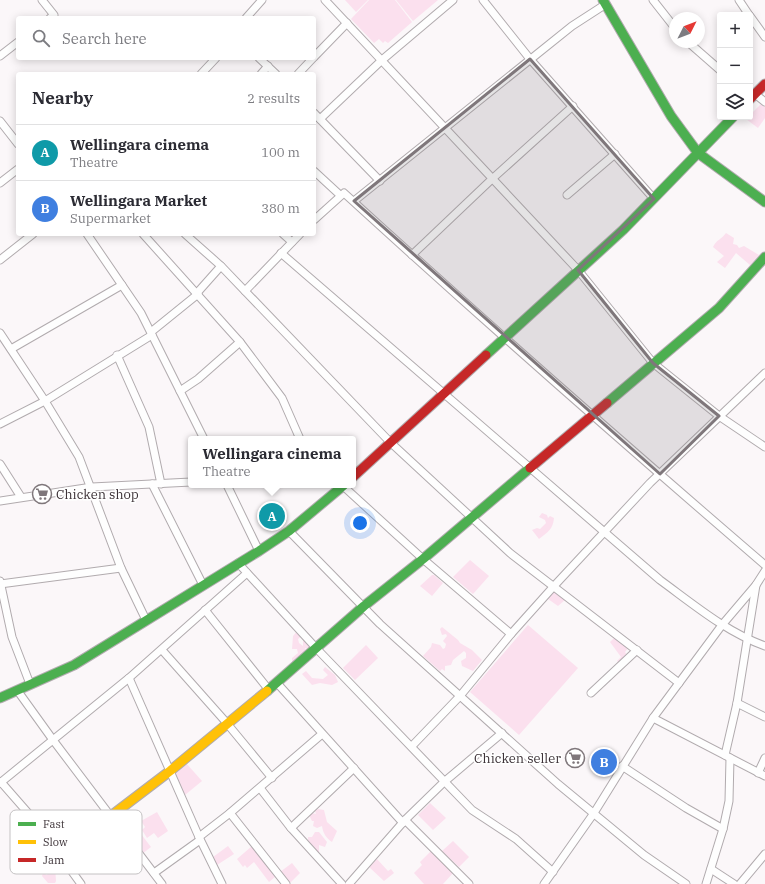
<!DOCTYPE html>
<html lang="en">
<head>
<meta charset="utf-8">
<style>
  body { margin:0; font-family:"IBM Plex Serif",serif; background:#f2f2f3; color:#2b2b33 }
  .controls { position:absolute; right:12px; top:12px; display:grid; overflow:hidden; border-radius:4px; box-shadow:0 2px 10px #0003 }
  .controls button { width:36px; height:36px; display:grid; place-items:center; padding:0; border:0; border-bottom:1px solid #e1e1e2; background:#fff; color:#2b2b33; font:20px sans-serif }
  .compass { position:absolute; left:669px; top:12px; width:36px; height:36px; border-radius:50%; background:#fff; box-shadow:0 2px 10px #0003; rotate:48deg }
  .you { position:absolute; left:360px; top:523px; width:14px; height:14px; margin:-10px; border:3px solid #fff; border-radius:50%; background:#1a73e8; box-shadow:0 0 0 6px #1a73e833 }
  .badge { display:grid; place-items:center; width:26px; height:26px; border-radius:50%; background:#ea580c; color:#fff; font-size:13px; font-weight:700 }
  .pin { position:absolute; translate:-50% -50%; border:2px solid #fff; box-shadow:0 1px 4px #0006 }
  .popup { position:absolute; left:188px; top:436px; width:168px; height:52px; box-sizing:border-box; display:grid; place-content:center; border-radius:4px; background:#fff; filter:drop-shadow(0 1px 3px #0005); font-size:13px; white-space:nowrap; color:#7c7c81 }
  .popup b { font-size:15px; color:#2b2b33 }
  .popup::after { content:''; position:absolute; left:50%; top:100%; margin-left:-8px; border:8px solid transparent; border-top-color:#fff }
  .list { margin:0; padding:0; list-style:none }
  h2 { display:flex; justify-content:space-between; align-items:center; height:52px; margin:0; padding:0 16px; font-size:17px }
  h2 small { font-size:13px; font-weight:400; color:#7c7c81 }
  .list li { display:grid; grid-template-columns:26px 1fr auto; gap:12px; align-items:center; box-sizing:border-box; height:56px; padding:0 16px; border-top:1px solid #e1e1e2 }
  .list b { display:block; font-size:15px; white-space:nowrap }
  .list p { margin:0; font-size:13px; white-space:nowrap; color:#7c7c81 }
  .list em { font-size:13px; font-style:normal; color:#7c7c81 }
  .icon { flex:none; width:22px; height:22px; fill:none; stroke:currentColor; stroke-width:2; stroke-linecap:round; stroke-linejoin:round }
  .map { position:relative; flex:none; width:765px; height:884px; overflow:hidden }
  .search { position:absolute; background:#fff; box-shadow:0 2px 10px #0003; left:16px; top:16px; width:300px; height:44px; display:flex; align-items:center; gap:10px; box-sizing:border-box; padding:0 14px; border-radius:4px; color:#7c7c81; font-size:15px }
  .panel { position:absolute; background:#fff; box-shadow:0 2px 10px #0003; left:16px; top:72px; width:300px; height:164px; border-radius:4px }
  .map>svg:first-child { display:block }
  .green { fill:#fbe0ee }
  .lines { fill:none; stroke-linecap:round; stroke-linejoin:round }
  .street-casing { stroke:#b1abae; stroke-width:9 }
  .fast-casing { stroke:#b1abae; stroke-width:11 }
  .slow-casing { stroke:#b1abae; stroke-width:11 }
  .jam-casing { stroke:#b1abae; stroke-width:11 }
  .street { stroke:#fefefe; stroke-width:7 }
  .fast { stroke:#4caf50; stroke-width:9 }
  .slow { stroke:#ffc107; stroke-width:9 }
  .jam { stroke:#c62828; stroke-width:9 }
  .marked { fill:#7f777b; fill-opacity:0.2; stroke:#7f777b; stroke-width:3; stroke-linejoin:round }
  .labels { text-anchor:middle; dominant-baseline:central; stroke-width:3; stroke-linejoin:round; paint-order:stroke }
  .poi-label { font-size:13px; fill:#3c3237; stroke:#fff; text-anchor:start }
  .key { fill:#fff; stroke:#c4c2c3; stroke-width:1 }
  .key-label { font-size:11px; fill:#3c3237 }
</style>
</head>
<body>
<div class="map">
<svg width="765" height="884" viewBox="0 0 765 884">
  <rect width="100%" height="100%" fill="#fbf7f9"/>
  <g class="green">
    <polygon points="345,0 368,0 356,12"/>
    <polygon points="369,0 395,0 412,22 388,43 385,41 383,43 379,39 374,43 351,19"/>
    <polygon points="396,0 438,0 413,21"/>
    <polygon points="761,104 765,107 765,118 758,128 746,119"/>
    <path d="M726,233L734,238L733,244L737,245L739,248L744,246L759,255L750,265L736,253L725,268L717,262L724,256L713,247C716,240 722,239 726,233Z"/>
    <path d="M542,513L547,515L548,518L550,516L554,518C553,529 548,532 539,539L532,530L537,528L540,529L546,523L545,520L539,517Z"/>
    <polygon points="470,560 489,576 473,594 453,577"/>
    <polygon points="432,575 434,575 443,583 432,596 420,586"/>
    <polygon points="554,592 565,600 558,606 548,599"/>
    <polygon points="528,625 578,668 519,735 470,692"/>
    <polygon points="442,627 458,640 460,643 472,650 482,660 473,671 462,666 461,661 466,658 466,653 464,651 453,660 451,665 445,666 445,671 442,669 440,671 423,656 431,647 432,643 440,645 443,649 445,648 446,644 443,641 447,636 446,634 442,635 440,629"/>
    <polygon points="298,630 302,636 298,639 299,643 303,646 303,640 305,639 310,646 308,649 305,648 307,654 292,664 292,658 298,653 297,649 292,649 293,636"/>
    <polygon points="615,637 628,648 625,652 627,655 619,663 617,661 621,657 610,642"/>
    <polygon points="366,645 378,658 355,680 343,668"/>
    <polygon points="325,667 335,675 338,682 332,685 320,683 312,685 302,674 306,671 312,678 323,679 328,675 323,670"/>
    <polygon points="186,763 202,781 185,795 174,772"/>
    <polygon points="430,803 446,818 433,830 418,815"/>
    <path d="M318,809L324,810L327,822L337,831L332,842C326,838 323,833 322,826L317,828L313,826L314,821H312L309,815L312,813L316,814L315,811Z"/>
    <polygon points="157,812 168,831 158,838 154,833 147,838 142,830 145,827 141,821"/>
    <path d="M315,832H319L327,842L325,847L319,845V854C313,849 307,844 308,837H312Z"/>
    <polygon points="141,834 151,847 142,854 133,842"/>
    <polygon points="453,841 469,857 459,867 442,851"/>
    <polygon points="228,846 234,854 217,865 213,857"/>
    <polygon points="252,846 275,877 269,882 254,862 247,868 245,865 243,867 237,859"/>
    <path d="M24,850L33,854L41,861C42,870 36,872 28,874L15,867V864L21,861L20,856Z"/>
    <polygon points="431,851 453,873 443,884 424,884 414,873 422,865 420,862"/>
    <polygon points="377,859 388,871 391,869 394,873 384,881 369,867"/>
    <polygon points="53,863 55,866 56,881 55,883 48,883 42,876 43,873 47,875"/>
    <polygon points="292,863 300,873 289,884 280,872"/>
  </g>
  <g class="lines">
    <defs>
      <g id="street">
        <polyline points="42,0 54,15 50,18"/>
        <polyline points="325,0 578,270 653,363 719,416 765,447"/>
        <polyline points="483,0 530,59 654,199"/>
        <polyline points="653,0 675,28"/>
        <polyline points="739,0 749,15"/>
        <polyline points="750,16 765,37"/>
        <polyline points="246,18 262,0"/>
        <polyline points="688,42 720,70"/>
        <polyline points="0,56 18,42"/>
        <polyline points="314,57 347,23"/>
        <polyline points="259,58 276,74"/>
        <polyline points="201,74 216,58"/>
        <polyline points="261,74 268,66"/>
        <polyline points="298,74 313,58"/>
        <polyline points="755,94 765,102"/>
        <polyline points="314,113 380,181"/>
        <polyline points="320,119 382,60 453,0"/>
        <polyline points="0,121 18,144"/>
        <polyline points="314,171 340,195"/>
        <polyline points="0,183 18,169"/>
        <polyline points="567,195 615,154"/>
        <polyline points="354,201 572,26 606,4"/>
        <path d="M314,220L344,193C482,319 623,443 765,565"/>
        <polyline points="87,234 141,313 204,439"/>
        <polyline points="143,234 240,342 282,398 300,439"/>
        <polyline points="185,234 221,266 390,442 510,553 679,683"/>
        <polyline points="283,234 292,242"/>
        <path d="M281,253L660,580C693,604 726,632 765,646"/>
        <polyline points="412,255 492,179 573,106"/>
        <polyline points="0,260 33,234"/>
        <polyline points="245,291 300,234"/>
        <polyline points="197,293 221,266"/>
        <polyline points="151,332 198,294"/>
        <polyline points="0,333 45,401 79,457 121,568 146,620"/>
        <polyline points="11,349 122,285"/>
        <polyline points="117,355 149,427 161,484"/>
        <polyline points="180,391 198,379 240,342"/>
        <polyline points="0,424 45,401 152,335"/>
        <polyline points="0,464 21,497"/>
        <polyline points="152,484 203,585"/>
        <polyline points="227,485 259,551"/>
        <polyline points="342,485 423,559 511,634"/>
        <polyline points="0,501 92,487 191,482"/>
        <polyline points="289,531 380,624 558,784 644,855 686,884"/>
        <polyline points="238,563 317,649 472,810 516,839 553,872"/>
        <polyline points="0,581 12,637 30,684"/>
        <polyline points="0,584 121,568"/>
        <polyline points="205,610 269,690"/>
        <polyline points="162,650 225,721 272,778"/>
        <polyline points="129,678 199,837 222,884"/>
        <polyline points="277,683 403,823"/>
        <polyline points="17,690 53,740 162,884"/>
        <polyline points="591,693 637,650"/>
        <polyline points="737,703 765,717"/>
        <polyline points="653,718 765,776"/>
        <polyline points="412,746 460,696 511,634 554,586 650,483 765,373"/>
        <polyline points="725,755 737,703 756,585"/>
        <polyline points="622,766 686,808 723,829"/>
        <polyline points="758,773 765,758"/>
        <polyline points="1,782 36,822 81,884"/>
        <polyline points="0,783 129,678 247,573"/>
        <polyline points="260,788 291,828 342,884"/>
        <polyline points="230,813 286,884"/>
        <polyline points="405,820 469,884"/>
        <polyline points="291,828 354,768"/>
        <polyline points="199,837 230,813 322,734"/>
        <polyline points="711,869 734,884"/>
        <polyline points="154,873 200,840"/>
        <polyline points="349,884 405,820 444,782 502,733"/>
        <polyline points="544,884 594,813 653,718 722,625 756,585 765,571"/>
        <polyline points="706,884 723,829 729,801 730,758"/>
        <polyline points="740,884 765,854"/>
      </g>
      <g id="fast">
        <polyline points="603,0 671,116 698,153 765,202"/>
        <polyline points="486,355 623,230 733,117"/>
        <polyline points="607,403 719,308 765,257"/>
        <polyline points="267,691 364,606 423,559 530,468"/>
        <polyline points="0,698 74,665 259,551 289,531 344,485"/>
      </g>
      <polyline id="slow" points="58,852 82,838 170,771 267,691"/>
      <g id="jam">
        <polyline points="750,99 765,84"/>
        <polyline points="530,468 607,403"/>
        <polyline points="353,477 486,355"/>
      </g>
    </defs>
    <use href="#street" class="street-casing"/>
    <use href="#fast" class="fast-casing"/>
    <use href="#slow" class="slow-casing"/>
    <use href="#jam" class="jam-casing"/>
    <use href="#street" class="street"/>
    <use href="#fast" class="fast"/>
    <use href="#slow" class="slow"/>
    <use href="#jam" class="jam"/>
  </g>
  <path class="marked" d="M530,59L654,199L578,270L653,363L719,416L660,474L354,201Z"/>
  <defs>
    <symbol id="supermarket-ring" viewBox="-11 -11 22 22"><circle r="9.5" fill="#fff" stroke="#7f777b" stroke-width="1.5"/><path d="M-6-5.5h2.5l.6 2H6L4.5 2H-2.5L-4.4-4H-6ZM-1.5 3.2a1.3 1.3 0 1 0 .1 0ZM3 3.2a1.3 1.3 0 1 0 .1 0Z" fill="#7f777b"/></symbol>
  </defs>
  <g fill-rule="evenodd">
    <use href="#supermarket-ring" x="31" y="483" width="22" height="22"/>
    <use href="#supermarket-ring" x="564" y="747" width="22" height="22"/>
  </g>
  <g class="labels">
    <g class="poi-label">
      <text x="56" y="494">Chicken shop</text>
      <text x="561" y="758" text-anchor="end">Chicken seller</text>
    </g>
  </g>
  <rect x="10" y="810" width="132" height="64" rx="6" class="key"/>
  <rect x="18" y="822" width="18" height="4" fill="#4caf50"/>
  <rect x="18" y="840" width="18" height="4" fill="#ffc107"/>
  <rect x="18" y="858" width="18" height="4" fill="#c62828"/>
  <g class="key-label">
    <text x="43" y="828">Fast</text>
    <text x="43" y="846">Slow</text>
    <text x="43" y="864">Jam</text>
  </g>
</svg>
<div class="controls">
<button>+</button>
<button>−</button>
<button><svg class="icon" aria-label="layers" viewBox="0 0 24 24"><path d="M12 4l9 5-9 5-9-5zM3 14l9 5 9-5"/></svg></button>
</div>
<svg class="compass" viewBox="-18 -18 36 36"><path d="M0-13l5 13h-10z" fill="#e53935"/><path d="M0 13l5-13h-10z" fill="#7c7c81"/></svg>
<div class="you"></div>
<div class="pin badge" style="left:272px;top:516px;background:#0f9aa8">A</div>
<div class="popup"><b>Wellingara cinema</b>Theatre</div>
<div class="pin badge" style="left:604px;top:762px;background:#3f7fe0">B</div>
<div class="search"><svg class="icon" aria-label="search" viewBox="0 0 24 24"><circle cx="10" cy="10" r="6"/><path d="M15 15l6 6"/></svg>Search here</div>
<section class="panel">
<h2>Nearby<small>2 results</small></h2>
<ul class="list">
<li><span class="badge" style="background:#0f9aa8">A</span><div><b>Wellingara cinema</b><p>Theatre</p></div><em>100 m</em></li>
<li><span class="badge" style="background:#3f7fe0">B</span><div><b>Wellingara Market</b><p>Supermarket</p></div><em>380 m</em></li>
</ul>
</section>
</div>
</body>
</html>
